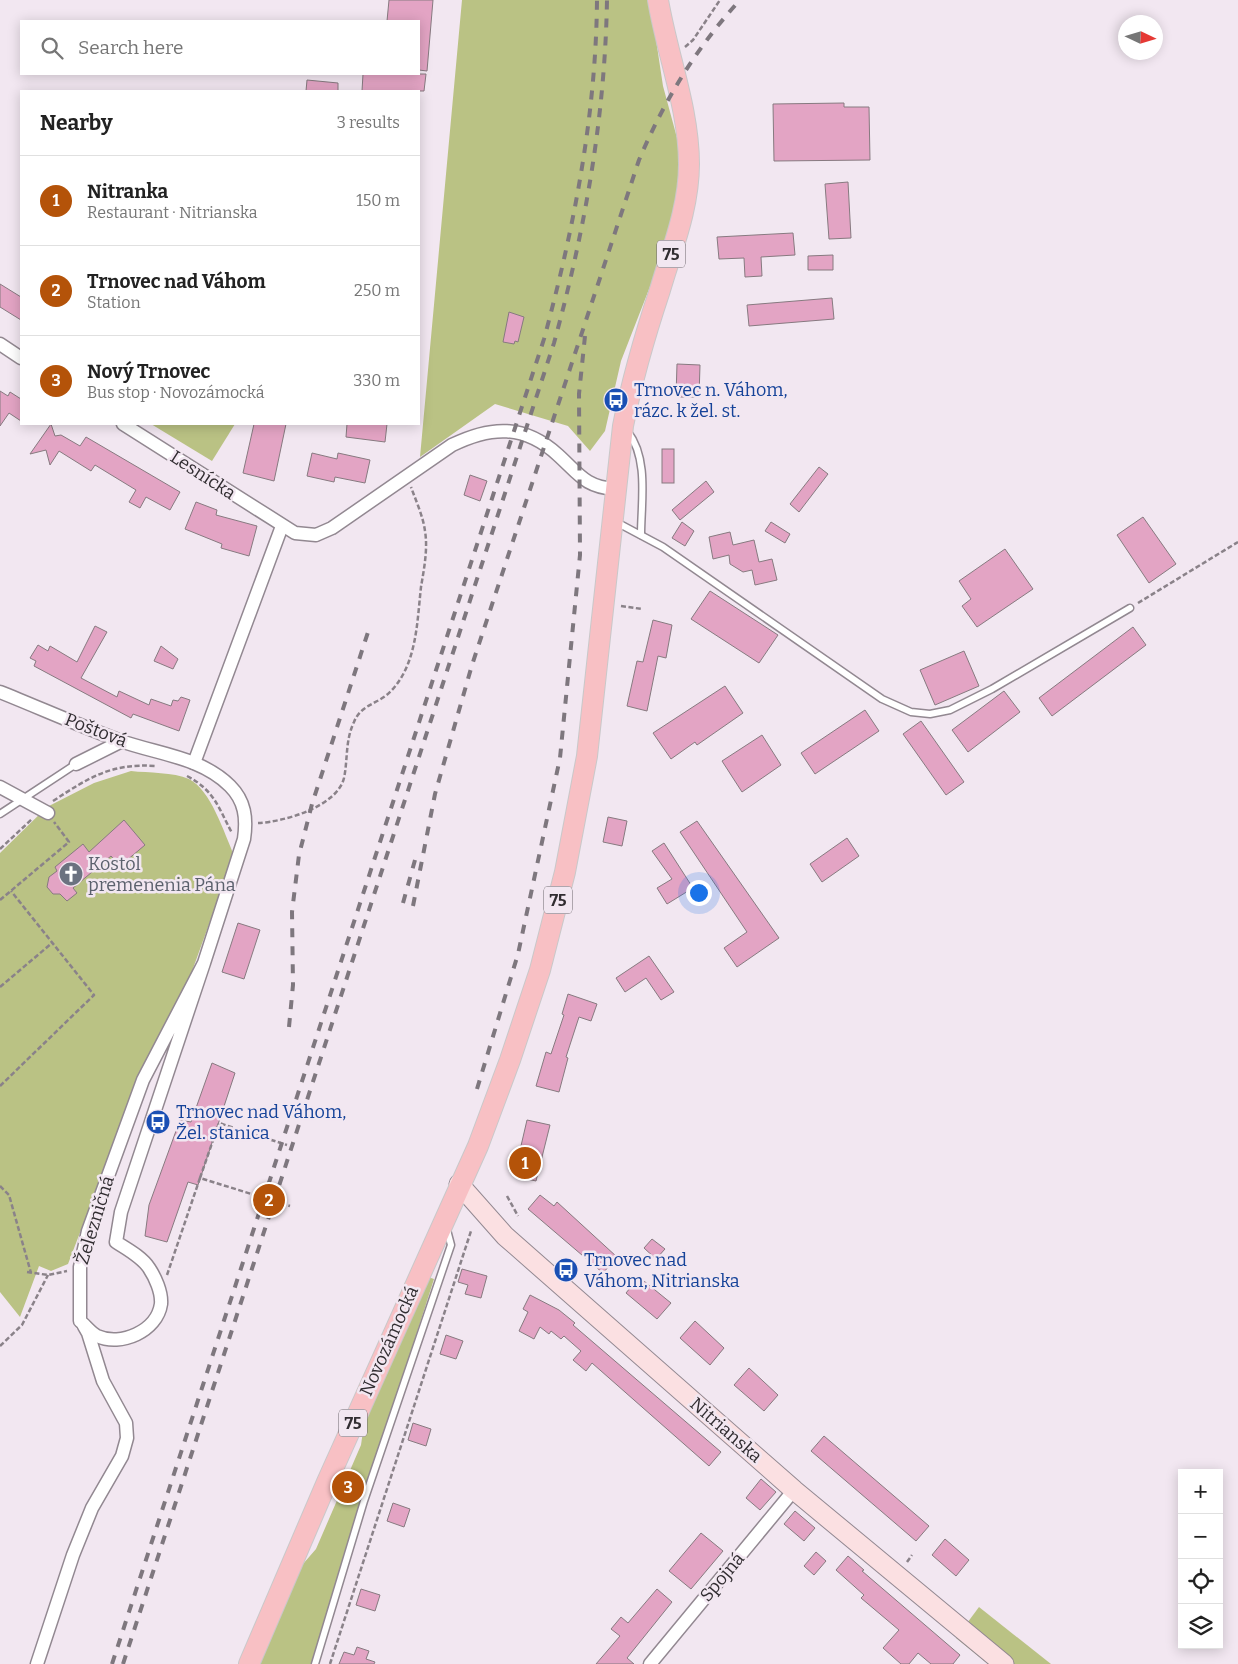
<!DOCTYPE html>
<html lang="en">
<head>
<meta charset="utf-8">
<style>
  body { margin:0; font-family:Bitter,serif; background:#f2f2f2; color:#222 }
  .controls { position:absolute; right:15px; bottom:15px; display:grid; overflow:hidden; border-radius:0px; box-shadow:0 2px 12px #0003 }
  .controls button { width:45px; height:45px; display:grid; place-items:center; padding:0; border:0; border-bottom:1px solid #e0e0e0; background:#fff; color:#222; font:25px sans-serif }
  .compass { position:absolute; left:1118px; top:15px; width:45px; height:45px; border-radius:50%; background:#fff; box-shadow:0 2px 12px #0003; rotate:94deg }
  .you { position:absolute; left:698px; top:892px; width:18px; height:18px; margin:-12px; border:4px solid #fff; border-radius:50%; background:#1a73e8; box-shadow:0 0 0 8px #1a73e833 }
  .badge { display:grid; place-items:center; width:32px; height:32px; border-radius:50%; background:#b45309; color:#fff; font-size:16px; font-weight:700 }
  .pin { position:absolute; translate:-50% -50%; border:2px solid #fff; box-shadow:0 1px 5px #0006 }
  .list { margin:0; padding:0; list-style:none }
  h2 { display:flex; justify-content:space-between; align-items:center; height:65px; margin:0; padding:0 20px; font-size:21px }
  h2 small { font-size:16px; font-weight:400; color:#767676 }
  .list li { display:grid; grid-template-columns:32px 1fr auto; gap:15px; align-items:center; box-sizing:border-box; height:90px; padding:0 20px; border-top:1px solid #e0e0e0 }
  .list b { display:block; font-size:19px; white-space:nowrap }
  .list p { margin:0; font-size:16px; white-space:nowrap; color:#767676 }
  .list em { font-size:16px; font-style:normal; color:#767676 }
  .icon { flex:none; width:28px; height:28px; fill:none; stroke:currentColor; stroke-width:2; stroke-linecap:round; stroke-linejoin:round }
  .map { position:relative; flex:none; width:1238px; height:1664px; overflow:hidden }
  .search { position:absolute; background:#fff; box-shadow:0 2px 12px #0003; left:20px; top:20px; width:400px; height:55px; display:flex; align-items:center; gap:12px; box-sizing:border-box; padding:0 18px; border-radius:0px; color:#767676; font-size:19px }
  .panel { position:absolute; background:#fff; box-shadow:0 2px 12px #0003; left:20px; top:90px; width:400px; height:335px; border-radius:0px }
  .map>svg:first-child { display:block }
  .green { fill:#bac284 }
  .building { fill:#e3a4c4; stroke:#877a80 }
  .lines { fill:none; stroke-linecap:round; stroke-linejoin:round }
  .lane-casing { stroke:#928891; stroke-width:9 }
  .street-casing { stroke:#928891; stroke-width:15 }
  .secondary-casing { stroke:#928891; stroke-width:21 }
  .primary-casing { stroke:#c9c8c9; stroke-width:22 }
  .path { stroke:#8a8289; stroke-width:2.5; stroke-dasharray:5 2.5; stroke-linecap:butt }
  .lane { stroke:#fff; stroke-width:6 }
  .street { stroke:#fff; stroke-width:12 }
  .secondary { stroke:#fbe0e2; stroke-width:19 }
  .primary { stroke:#f8c0c4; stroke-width:20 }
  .rail { stroke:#7e777e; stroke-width:4; stroke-dasharray:9 9; stroke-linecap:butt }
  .labels { text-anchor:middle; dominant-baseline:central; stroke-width:5; stroke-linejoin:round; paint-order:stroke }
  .shield { fill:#f2e7f1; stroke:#6b656b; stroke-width:1 }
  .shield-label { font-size:16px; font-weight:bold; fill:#312d31 }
  .transit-label { font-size:18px; fill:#164399; stroke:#f2e7f1; text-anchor:start }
  .street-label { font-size:18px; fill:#312d31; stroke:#f2e7f1 }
  .worship-label { font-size:18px; fill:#5b616d; stroke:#f2e7f1; text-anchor:start }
</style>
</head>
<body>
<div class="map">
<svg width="1238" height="1664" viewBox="0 0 1238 1664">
  <rect width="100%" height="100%" fill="#f2e7f1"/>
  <g class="green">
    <polygon points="462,0 650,0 663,86 680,149 677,200 669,238 621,361 605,431 590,451 568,426 495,404 420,457"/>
    <polygon points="151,424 235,424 212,461"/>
    <path d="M131,771C149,773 173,772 189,779C211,790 224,833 234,855L191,974L139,1078L68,1264L51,1271L39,1266L20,1317L0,1292V853L47,807L94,783Z"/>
    <polygon points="428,1277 434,1279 311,1664 258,1664 303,1564 316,1549 361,1445 365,1417"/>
    <polygon points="979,1607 1051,1664 988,1664 956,1638"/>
  </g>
  <g class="building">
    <polygon points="389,0 433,0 427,71 419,70 419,21 387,21"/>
    <polygon points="363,74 426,74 424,91 362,91"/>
    <polygon points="307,80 338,83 338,91 306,91"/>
    <polygon points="844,103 844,107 869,107 870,160 774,161 773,104"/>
    <polygon points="848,182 851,238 829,239 825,184"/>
    <polygon points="793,233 795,255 761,257 762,276 745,277 744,258 719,259 717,237"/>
    <polygon points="833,255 833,270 808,270 808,256"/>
    <polygon points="0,284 21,297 21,320 0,307"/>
    <polygon points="832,298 834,319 749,326 747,305"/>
    <polygon points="509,312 524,317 518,342 515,341 514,344 503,342"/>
    <polygon points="677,364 700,365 699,397 676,397"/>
    <polygon points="0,391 8,396 10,392 21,399 21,421 9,413 0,426"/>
    <polygon points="51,424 55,436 61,435 80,446 86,437 180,492 170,510 146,497 140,508 129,502 136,490 95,465 91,471 59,451 50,465 46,450 30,454"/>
    <polygon points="254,424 286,424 274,481 243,473"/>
    <polygon points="347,424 387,424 385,442 346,437"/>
    <rect x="662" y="449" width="12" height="34"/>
    <polygon points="312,453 337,459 338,453 370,460 365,483 335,477 334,482 307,476"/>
    <polygon points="819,467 828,474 799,512 790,504"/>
    <polygon points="470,475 487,481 480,501 464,495"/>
    <polygon points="706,481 714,492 680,520 672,510"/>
    <polygon points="196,502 217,510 216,515 257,526 249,556 221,548 222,544 185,529"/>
    <polygon points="1143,517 1176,564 1149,583 1117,535"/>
    <polygon points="682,522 694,531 685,546 672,538"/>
    <polygon points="771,522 790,534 785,543 765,531"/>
    <polygon points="730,532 733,545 754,540 759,562 772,559 777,580 755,585 752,570 743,572 730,564 729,555 713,559 709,537"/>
    <polygon points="1005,549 1033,589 977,627 962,606 971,599 959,581"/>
    <polygon points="710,591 778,635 759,663 691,619"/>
    <polygon points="653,620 672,625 666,658 658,656 647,711 627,706 637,661 643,662"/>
    <polygon points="95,626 107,632 81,678 117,697 119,691 149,705 151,699 171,706 173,700 178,701 181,697 190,700 179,731 133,714 131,718 34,666 36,661 30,658 38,645 48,651 50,646 77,662"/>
    <polygon points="1133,627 1146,645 1052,716 1039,698"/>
    <polygon points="161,646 178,659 173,669 154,661"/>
    <polygon points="964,651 979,686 935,705 920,670"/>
    <polygon points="725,686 743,713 697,745 695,742 671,759 653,733"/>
    <polygon points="1004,691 1020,712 968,752 952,730"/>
    <polygon points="865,710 879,731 815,774 801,753"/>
    <polygon points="921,721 964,782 946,795 903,734"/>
    <polygon points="762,735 781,765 742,792 722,761"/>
    <polygon points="608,817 627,821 622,846 603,842"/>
    <polygon points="124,820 145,845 120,866 111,856 73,888 77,893 67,901 60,894 53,894 47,887 49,877 57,871 55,867 83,844 89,852"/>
    <polygon points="697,821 779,938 737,967 724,948 747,932 680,832"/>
    <polygon points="847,838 859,856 822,882 810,864"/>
    <polygon points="664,843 693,888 667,904 657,888 672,879 652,851"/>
    <polygon points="238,923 260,930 244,979 222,972"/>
    <polygon points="649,956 674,992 661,1000 646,978 625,992 616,978"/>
    <polygon points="568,994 597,1004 591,1021 579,1017 566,1057 568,1058 559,1092 536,1086 546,1052 551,1054 564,1015 562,1014"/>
    <polygon points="212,1063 235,1073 198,1185 188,1182 167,1242 145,1236 149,1205 180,1120 191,1122"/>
    <polygon points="527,1120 550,1125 536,1181 514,1176"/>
    <polygon points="540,1195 554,1206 557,1202 617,1257 603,1273 528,1209"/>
    <polygon points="652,1239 665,1249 656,1259 644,1248"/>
    <polygon points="462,1269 487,1276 481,1298 465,1294 468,1285 458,1282"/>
    <polygon points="639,1277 671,1303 657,1319 626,1293"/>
    <polygon points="530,1295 559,1310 575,1323 573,1325 721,1452 709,1466 592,1363 586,1371 573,1360 581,1351 564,1336 561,1339 551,1331 549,1334 540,1327 534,1339 519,1331 528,1312 523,1309"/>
    <polygon points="695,1321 724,1348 710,1365 680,1338"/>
    <polygon points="446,1335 463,1341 456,1359 440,1354"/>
    <polygon points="749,1368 778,1395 764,1411 734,1385"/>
    <polygon points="413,1423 431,1429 426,1446 408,1440"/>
    <polygon points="824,1436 929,1526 916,1541 811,1451"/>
    <polygon points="761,1479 776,1492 760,1510 746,1498"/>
    <polygon points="393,1503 410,1509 404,1527 387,1521"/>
    <polygon points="795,1511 815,1528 804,1541 784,1524"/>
    <polygon points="701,1533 723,1551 691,1589 669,1571"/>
    <polygon points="945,1539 969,1560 956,1576 932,1555"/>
    <polygon points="816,1552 826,1561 814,1575 804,1566"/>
    <polygon points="848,1556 864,1570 862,1571 960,1655 953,1664 931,1664 918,1653 909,1664 901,1664 883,1648 899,1630 861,1598 864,1595 836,1570"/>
    <polygon points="361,1589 380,1595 375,1611 356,1605"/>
    <polygon points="657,1589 672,1602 627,1658 634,1664 596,1664 620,1636 611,1629 621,1617 628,1623"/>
    <polygon points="357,1647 369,1651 366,1659 375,1662 374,1664 339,1664 344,1652 354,1655"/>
  </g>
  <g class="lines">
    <defs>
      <g id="lane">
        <path d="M628,432C649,459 641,503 641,535"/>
        <polyline points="616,522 663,547 882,699 911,712 930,714 950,710 992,689 1130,608"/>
        <polyline points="0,814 76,764"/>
        <polyline points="315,1664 364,1501 451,1245 447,1230"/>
      </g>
      <g id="street">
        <polyline points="0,344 21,358"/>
        <path d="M123,424L295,533L316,535L332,528L452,445C491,426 524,424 558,455C579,474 585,487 615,489"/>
        <path d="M0,692C40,708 80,726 121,741C157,754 201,757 230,786C245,801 247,818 244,839L204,963L143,1080L88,1231L80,1267V1321C85,1325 91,1333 97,1336C121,1347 157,1331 161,1304C162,1292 155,1277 149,1268C142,1257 127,1249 116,1242L121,1212L204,963"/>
        <polyline points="194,763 282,526"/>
        <polyline points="76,764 122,741"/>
        <polyline points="0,787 48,813"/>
        <polyline points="37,1664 73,1555 92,1508 122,1456 127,1438 126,1423 103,1381 88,1333 84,1326"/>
        <polyline points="650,1664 794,1490"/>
      </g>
      <polyline id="secondary" points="459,1184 505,1236 794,1490 1004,1664"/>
      <path id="primary" d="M249,1664L327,1482L478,1146L510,1060L540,970L565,872L587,756L623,426C632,380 645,335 660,290C672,249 689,208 689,164C689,109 667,54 658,0"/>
    </defs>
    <use href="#lane" class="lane-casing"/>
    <use href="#street" class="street-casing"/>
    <use href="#secondary" class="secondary-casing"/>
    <use href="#primary" class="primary-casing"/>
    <g class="path">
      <polyline points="685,47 693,40 720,0"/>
      <polyline points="1138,603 1238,542"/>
      <polyline points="621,606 642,609"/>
      <path d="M187,776C215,791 218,807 232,833"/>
      <path d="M53,801C90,777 111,763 156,766"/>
      <path d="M258,823C283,822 337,807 344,778C348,759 345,741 354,722C361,704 379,704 391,691C417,664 417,622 421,587C424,569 428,549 425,531C423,516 416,501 411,487"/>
      <polyline points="0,849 32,819"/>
      <polyline points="0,900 69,842 54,822"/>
      <polyline points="0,987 52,943"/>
      <polyline points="0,1086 94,995 11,891"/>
      <polyline points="200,1178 219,1123 287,1145"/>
      <polyline points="0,1186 9,1195 31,1273"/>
      <polyline points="507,1196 518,1216"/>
      <polyline points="27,1272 48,1275 67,1271"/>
      <polyline points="167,1275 200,1178 290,1206"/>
      <polyline points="0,1346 22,1325 48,1275"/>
      <polyline points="341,1489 356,1497"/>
      <polyline points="907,1562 912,1555"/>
      <polyline points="330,1664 471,1231"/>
    </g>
    <use href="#lane" class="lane"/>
    <use href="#street" class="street"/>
    <use href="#secondary" class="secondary"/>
    <use href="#primary" class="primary"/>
    <g class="rail">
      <polyline points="403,903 415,860"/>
      <path d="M413,906L435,794L472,665L639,160C664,101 696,48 740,0"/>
      <polyline points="289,1027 293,985 292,912 299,855 312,804 370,626"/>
      <polyline points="477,1089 518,954 560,758 580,555 579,394 585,336"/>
      <path d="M112,1664L544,339C574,228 596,115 597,0"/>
      <path d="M123,1664L554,343C585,230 605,117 607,0"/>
    </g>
  </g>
  <defs>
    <symbol id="bus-disc" viewBox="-11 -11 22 22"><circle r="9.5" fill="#1a4fb4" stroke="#f2e7f1"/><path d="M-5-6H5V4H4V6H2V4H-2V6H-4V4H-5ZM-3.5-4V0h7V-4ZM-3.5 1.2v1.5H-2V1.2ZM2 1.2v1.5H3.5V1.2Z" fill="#fff"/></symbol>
    <symbol id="church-disc" viewBox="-11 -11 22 22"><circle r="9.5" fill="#6b7280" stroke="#f2e7f1"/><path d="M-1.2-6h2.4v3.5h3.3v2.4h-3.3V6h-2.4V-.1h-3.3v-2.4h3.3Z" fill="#fff"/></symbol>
  </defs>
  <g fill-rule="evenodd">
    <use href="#bus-disc" x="602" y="386" width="28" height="28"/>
    <use href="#church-disc" x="57" y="860" width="28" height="28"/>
    <use href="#bus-disc" x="144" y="1108" width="28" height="28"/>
    <use href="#bus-disc" x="552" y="1256" width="28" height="28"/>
  </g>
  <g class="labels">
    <g class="shield">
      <rect x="657" y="240.5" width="28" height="27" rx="4"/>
      <rect x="544" y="886.5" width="28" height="27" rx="4"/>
      <rect x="339" y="1409.5" width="28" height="27" rx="4"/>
    </g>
    <g class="shield-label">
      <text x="671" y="254">75</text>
      <text x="558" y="900">75</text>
      <text x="353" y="1423">75</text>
    </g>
    <g class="transit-label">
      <text x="634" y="390">Trnovec n. Váhom,<tspan x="634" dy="21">rázc. k žel. st.</tspan></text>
      <text x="176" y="1112">Trnovec nad Váhom,<tspan x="176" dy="21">Žel. stanica</tspan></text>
      <text x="584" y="1260">Trnovec nad<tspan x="584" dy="21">Váhom, Nitrianska</tspan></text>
    </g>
    <g class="street-label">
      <text transform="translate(203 475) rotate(33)">Lesnícka</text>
      <text transform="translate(96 730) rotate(21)">Poštová</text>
      <text transform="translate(95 1220) rotate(-73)">Železničná</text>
      <text transform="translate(389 1341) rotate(-66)">Novozámocká</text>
      <text transform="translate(726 1430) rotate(41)">Nitrianska</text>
      <text transform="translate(722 1577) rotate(-50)">Spojná</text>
    </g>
    <g class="worship-label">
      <text x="88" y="864">Kostol<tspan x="88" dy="21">premenenia Pána</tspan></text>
    </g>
  </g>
</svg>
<div class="controls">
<button>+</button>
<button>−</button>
<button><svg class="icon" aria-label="locate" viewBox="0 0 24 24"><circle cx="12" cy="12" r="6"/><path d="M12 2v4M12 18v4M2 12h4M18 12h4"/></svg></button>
<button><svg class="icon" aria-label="layers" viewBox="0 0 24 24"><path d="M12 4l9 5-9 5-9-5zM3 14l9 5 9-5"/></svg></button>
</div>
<svg class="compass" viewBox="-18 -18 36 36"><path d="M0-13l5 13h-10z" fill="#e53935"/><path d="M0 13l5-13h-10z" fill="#767676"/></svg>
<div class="you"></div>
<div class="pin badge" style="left:525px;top:1163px">1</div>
<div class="pin badge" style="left:269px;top:1200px">2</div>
<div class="pin badge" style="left:348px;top:1487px">3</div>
<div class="search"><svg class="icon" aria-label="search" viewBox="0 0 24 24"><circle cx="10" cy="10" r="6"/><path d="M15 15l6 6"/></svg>Search here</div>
<section class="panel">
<h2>Nearby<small>3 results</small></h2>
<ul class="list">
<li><span class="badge">1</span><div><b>Nitranka</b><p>Restaurant · Nitrianska</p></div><em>150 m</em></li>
<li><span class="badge">2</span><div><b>Trnovec nad Váhom</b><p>Station</p></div><em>250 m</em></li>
<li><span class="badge">3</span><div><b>Nový Trnovec</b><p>Bus stop · Novozámocká</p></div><em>330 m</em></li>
</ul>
</section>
</div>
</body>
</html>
